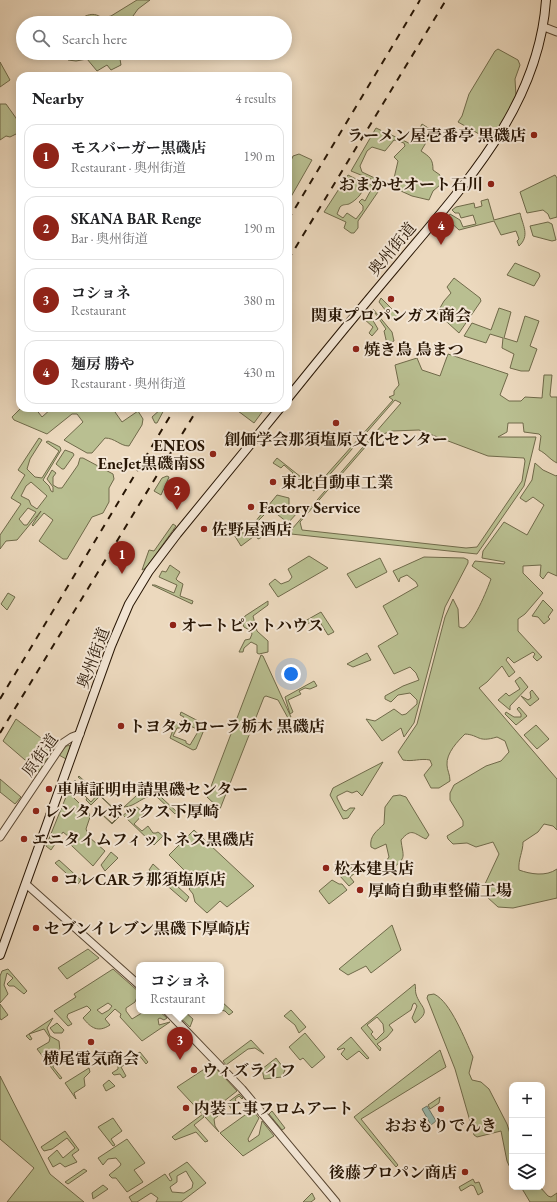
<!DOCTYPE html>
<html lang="en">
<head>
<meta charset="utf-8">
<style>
  body { margin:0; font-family:"EB Garamond","Noto Serif JP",serif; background:#f2f2f2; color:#202124 }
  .controls { position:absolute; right:12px; bottom:12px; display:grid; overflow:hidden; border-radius:8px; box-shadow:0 2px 10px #0003 }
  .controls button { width:36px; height:36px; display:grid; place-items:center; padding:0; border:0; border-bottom:1px solid #e0e0e0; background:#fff; color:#202124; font:20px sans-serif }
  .you { position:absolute; left:291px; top:674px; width:14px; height:14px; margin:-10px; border:3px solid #fff; border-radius:50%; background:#1a73e8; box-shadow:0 0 0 6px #1a73e833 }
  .badge { display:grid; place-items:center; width:26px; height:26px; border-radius:50%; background:#8f2418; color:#fff; font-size:13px; font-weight:700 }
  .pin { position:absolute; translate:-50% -33px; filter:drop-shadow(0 1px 2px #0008) }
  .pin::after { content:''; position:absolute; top:21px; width:14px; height:12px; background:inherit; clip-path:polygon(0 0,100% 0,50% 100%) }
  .popup { position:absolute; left:136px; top:962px; width:88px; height:52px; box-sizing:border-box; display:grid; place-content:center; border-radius:8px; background:#fff; filter:drop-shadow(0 1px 3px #0005); font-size:13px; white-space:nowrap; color:#757577 }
  .popup b { font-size:15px; color:#202124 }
  .popup::after { content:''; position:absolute; left:50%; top:100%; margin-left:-8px; border:8px solid transparent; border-top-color:#fff }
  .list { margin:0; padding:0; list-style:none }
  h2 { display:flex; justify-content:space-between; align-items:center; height:52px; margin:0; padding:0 16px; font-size:17px }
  h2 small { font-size:13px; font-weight:400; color:#757577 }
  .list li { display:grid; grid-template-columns:26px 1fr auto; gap:12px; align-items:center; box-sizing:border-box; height:64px; margin:0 8px 8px; padding:0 8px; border:1px solid #e0e0e0; border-radius:12px }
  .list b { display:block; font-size:15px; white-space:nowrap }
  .list p { margin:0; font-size:13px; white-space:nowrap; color:#757577 }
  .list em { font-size:13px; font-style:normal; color:#757577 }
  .icon { flex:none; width:22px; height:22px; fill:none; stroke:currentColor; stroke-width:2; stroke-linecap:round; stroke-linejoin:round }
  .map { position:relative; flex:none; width:557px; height:1202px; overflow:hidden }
  .search { position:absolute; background:#fff; box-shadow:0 2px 10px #0003; left:16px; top:16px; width:276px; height:44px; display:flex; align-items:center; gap:10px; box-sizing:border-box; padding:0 14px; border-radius:22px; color:#757577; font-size:15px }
  .panel { position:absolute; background:#fff; box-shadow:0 2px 10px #0003; left:16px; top:72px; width:276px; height:340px; border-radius:12px }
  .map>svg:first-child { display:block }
  .green { fill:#b9bf91; stroke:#706a4a; fill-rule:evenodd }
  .water { fill:#99baaf; stroke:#6b786b }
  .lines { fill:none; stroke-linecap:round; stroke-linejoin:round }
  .tertiary-casing { stroke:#584632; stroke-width:9 }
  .secondary-casing { stroke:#271504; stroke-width:10 }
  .tertiary { stroke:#f3e6d5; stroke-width:7 }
  .secondary { stroke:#f3e6d5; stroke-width:8 }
  .rail { stroke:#271504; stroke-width:2; stroke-dasharray:7 7; stroke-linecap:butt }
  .poi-dot { fill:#8f2418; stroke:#f3e6d5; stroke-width:1.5 }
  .labels { text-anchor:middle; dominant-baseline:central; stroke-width:4; stroke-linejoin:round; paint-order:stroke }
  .poi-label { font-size:16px; font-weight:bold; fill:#271504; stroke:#f3e6d5; text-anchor:start }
  .street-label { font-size:16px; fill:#271504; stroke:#f3e6d5 }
</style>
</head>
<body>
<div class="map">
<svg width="557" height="1202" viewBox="0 0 557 1202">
  <rect width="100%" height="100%" fill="#ecd9be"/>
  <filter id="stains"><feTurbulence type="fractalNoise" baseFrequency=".005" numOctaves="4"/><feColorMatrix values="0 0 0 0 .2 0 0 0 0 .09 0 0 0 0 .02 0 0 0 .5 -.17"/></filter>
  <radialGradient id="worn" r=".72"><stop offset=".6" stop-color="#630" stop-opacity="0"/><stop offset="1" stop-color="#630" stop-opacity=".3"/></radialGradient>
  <g class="green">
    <path d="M137,0H150L138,9L128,23H74C83,17 92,10 102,18L111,16Z"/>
    <path d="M498,49L518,60L520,65L515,79L516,96L498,132C491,134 486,132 479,134L458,122L462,116L469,94L495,51Z"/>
    <polygon points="64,53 119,53 121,65 111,70 107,65 97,71 87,59 76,61 68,60"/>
    <polygon points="0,62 10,80 0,87"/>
    <polygon points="0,104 6,104 16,118 20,126 20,132 10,137 6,136 0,140"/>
    <path d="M422,124L433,131L421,151C430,157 433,159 433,170L440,175V185L433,191L429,200L412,196L392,187L398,161L394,157L405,146L404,143L394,140L385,151L372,147L367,151L360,166L362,172L381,181L383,184L351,171L376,128L411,144Z"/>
    <polygon points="299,154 312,160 288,202 288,168 293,156"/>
    <path d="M348,175L364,183C365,191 357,200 349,204C346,205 343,204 340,207L337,214L343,218L347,213L356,219L363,210V206L359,202L362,199L365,201L371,190L367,186L369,184L380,189L358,221V228L354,233H351L344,228L346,222L324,212Z"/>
    <polygon points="555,175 557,178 557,217 550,219 548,214 543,210 527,213 520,192"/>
    <path d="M488,199L494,220L520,213C523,226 530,236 519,246L517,241L519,239L516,231L501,235L494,221L459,230L447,219L450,214L460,220L463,227L476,224L473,215L461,218L459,213H455L452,210L456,207L474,203L475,208L482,206L481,201Z"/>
    <polygon points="548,222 552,224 556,240 552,241 533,236 530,226"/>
    <polygon points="515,263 539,273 540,276 534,286 507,275"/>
    <polygon points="454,278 480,298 481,301 459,333 437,313 444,301 451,293 447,287"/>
    <polygon points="381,298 400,317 393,320 379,302"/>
    <polygon points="499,308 511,312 504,338 517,342 525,316 539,321 530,346 537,349 529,371 521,371 510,368 514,354 502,348 503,338 490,334 486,343 464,336 472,323 491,330"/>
    <polygon points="373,309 392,332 394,341 387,344 384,331 386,329 375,313 373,314 371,311"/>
    <polygon points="368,312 378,329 372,336 369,333 373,327 363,318"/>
    <path d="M448,354L508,374L500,395L509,401H521L525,397L542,398L544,375H552L550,395L551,397H557V463C549,459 547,454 539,450L541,436L539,434L524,432L523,423H508L507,432L498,437H536L524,486L477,554L291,534L292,529L401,403L395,400L317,489L312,485L316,479L320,482L393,400L389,397L394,395V391L399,385L395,365L417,358L422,370L440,376ZM419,430L488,456L524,458L525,461L522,481L477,547L466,548L302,530L300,522L374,437L392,431Z"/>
    <path d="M21,408H35L42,417L52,408H121L115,412L122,422L138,411L143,419L142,425L129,446C120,446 115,438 105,438L92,453H87L64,440L83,422L77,414H72L47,434L14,420L12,417Z"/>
    <polygon points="162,408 165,408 157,423 155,423 152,417"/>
    <polygon points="234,408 265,408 254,423"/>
    <path d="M39,438L42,440L30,459L27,469L35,477L42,478L59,451L46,442L48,441L60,447L61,450L43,480L49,486L51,491L53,492V487L47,479L52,470L56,473L53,477V485L58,488H62L78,465L80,458H83L113,474L114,479L109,488V502L103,513L92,517L67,559H63L39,541L53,520L44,513L33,526L32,525L41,511L17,540L6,541L0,549V535L21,504L11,498L25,475L18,470ZM31,482L47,496L37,509L31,505L29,500L21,496L26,486ZM28,508L36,512L27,525H24L19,519Z"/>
    <polygon points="65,450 73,453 74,455 64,469 62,469 56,464"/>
    <polygon points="277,458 316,489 314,491 291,476 293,473 284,465 281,468 273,463"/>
    <path d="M535,463L543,470L556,476L557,475V576L548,572L543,579L540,576L541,565L523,566V573L543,593L525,614L518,619V631L542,657L537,661L533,657L535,654L533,652L514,663L508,657L506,660L515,672L509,677L502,666L487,682L479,688L557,779V830L553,826L544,824L538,832L523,842C523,852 518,859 519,870C530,874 546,877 557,869V898L513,908L498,907L487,897L485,884L499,854L493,842L476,847L467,843L453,844L448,839L447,836L463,826V821L450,800V793L454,785L486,766L501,761L509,752L505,741L497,737C477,743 480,735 465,734C458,741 446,753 447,765C447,770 450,774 450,781L439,788H431L424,775L432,765L430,760C420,758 413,762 403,760L398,752L417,724L445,617L453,599L458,609L459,627L463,628C473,625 487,590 491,579L472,566L475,561L504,564L505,562L482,558L483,551L504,522L527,535L544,505L533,497L526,502L520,498L532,480Z"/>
    <polygon points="167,476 169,477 161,495 154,491 162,478"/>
    <polygon points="277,495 289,498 289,505 298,512 288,523 272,510 269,510 258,521 259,524 256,529 250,528"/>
    <polygon points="173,524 176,526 146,568 142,570 149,550 154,551"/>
    <polygon points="235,532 261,535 262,537 258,539 257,537 253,537 241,546 233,533"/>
    <polygon points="309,556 328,568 278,597 269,584 275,579 281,584 289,581 292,577 288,569"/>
    <polygon points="424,557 464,558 468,560 468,563 445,607 414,723 404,737 401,728 382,741 366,719 375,721 394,709 402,715 406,714 417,704 417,700 410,693 398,695 391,702 385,699 385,696 403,686 419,680 416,673 410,667 394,674 378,646 398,634 383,606 418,586 416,582 407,575 400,578 399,582 393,571"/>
    <polygon points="380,558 387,572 356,588 347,574"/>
    <polygon points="170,565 180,572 176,579 178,581 183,584 180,596 193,601 192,604 152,585 155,585 174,593 177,585 159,577 162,571 166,572"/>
    <polygon points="8,593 15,597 7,610 1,604"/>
    <polygon points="543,600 553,610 548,617 550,619 544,624 538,617 532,616"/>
    <polygon points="268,601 268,605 253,616 257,631 268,641 268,652 259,654 257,653 257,645 251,642 244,648 243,652 239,652 245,640 250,639 252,634 251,631 244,627 242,622 245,616"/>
    <polygon points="321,612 334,632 328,635 318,619 300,627 298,625"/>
    <polygon points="367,653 371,660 353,667 347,664"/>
    <polygon points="261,655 263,656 291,717 288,718 278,700 266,696 264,697 220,809 207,797"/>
    <polygon points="520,677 528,687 510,706 510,710 498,700 506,693 509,696 520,689 515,681"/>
    <polygon points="314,681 317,686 310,689 305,688 299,691 301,694 288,700 293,712 290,714 285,697"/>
    <polygon points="532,690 539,699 530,706 521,696 528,700 531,698 530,692"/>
    <polygon points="519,707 527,716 516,725 505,714 506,712 514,717 521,717 521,714 517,709"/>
    <path d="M181,712L206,725L196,749L193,750L170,738L176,722L180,724L184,717L180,715ZM186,724L199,730L190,745L186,743V741L173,736L177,728H184Z"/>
    <polygon points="16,719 54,748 39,772 3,741"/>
    <polygon points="536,725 549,739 537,749 524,735"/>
    <polygon points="69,745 71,748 66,759 59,755 65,747"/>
    <polygon points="383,762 362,796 357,791 352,793 347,791 337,796 337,798 343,810 346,811 350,808 355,808 348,818 343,819 330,795 333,788"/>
    <polygon points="79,776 121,815 112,824 94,807 112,823 120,815 100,796 91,805 86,800 87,798 72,784 75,780 80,791 91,802 98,794 78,777"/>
    <polygon points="0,779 21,797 15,804 0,792"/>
    <path d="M148,785L177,812L175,814L155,795C144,795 135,807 124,807Z"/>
    <polygon points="68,792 89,813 90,817 86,829 89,837 105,851 93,866 71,845 74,841 63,832 51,850 46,846"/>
    <path d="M400,795L406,797L429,835L426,839C414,834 412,827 401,840C403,857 407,857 393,868L387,865L386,861L389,857L386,844L375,849L371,847C369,836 377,831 384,824L385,807L393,796Z"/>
    <polygon points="137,807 144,813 134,824 142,831 148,826 153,833 156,833 158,832 163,836 154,845 123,815"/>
    <polygon points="194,830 254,886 227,907 220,901 207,913 195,902 193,894 189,889 195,881 169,855"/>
    <polygon points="111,852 118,858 105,871 101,865"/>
    <polygon points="59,860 81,880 78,884 55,863"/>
    <polygon points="153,864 189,897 186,902 149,870"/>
    <polygon points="350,866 355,873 350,877 354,882 349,886 339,875"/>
    <polygon points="332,880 339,884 342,884 347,890 329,904 319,891"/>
    <polygon points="392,925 401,950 371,973 366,966 348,975 339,969"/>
    <polygon points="88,949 99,958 67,979 58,968"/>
    <polygon points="8,969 27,991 24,994 14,986 9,986 7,984 13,978 7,973 4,985 8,994 0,1003 0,976 2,971"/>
    <path d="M113,969L139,992L135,1002L126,1008V1011L132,1019L145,1011H159L167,1018L164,1020L160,1018L158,1019L159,1025L170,1022L142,1041L120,1017L121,1014L115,1009L105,1019L110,1025C98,1033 91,1028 83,1018L91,1010L87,1006L68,1014L67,1017L72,1024L68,1026L54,1011L76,997L74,994ZM108,1003L112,1006L109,1010L102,1014L97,1010Z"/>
    <path d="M415,984C416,988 415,991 416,994C420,1008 433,1010 415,1023L412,1018L417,1006L415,1003L413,1004L411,1010L389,1025L393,1030L387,1037L377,1044L381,1048L380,1051L361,1028ZM377,1017L383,1024L384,1032L376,1040L371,1034L373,1032L367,1025Z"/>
    <path d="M434,994C451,1002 465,1040 473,1057L469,1073L472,1080L481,1082L489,1089L507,1124L512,1140V1172L507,1161L501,1131L477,1137L474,1135L455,1069L427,998L428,995Z"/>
    <polygon points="221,1001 233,1012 229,1015 225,1011 221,1010"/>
    <polygon points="0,1004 8,1015 1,1020 0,1018"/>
    <polygon points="291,1010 306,1027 299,1033 295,1025 284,1016"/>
    <polygon points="178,1011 184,1011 193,1019 190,1027 175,1013"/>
    <polygon points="53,1018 47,1028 50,1036 59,1041 60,1051 52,1056 54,1060 53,1067 62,1078 60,1079 37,1049 49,1042 50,1038 44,1029 29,1034 32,1039 30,1040 26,1036"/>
    <polygon points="57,1023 64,1030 62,1033 54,1033 50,1028"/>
    <polygon points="305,1033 325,1057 312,1068 303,1058 300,1060 289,1047"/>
    <polygon points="351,1037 369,1058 367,1059 359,1051 347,1060 341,1054 345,1049 344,1048 338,1050 337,1049"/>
    <polygon points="251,1040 264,1054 255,1048 248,1049 226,1065 223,1061"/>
    <polygon points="440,1050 446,1067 361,1119 398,1165 396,1167 354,1117"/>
    <polygon points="140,1052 148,1062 146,1064 139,1055 121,1067 126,1076 123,1078 120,1074 114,1075 112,1073 118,1069 118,1066"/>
    <polygon points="276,1058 285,1070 282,1077 264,1079 262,1069"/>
    <polygon points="212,1064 237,1091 214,1109 218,1116 214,1119 215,1126 219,1132 177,1087"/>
    <polygon points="89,1068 90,1072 84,1078 85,1086 74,1093 76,1099 65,1083"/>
    <polygon points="0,1076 50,1174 84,1202 7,1202 34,1168 0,1139"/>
    <polygon points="109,1080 115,1086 106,1091 103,1085"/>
    <polygon points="239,1094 243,1098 242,1099 239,1096 235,1099 236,1101 231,1106 233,1111 227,1103"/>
    <polygon points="440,1097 439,1103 430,1109 428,1105"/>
    <polygon points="252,1110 259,1118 248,1139 249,1142 259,1135 262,1121 274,1136 243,1156 220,1133"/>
    <polygon points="272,1111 285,1128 282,1130 269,1114"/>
    <polygon points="203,1114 204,1117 194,1125 208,1141 205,1142 196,1132 175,1140 172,1137"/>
    <polygon points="113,1118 122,1131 111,1139 115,1145 113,1146 98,1127"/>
    <polygon points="65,1131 79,1150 72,1155 77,1162 65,1167 60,1163 53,1167 48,1158 57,1150 63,1158 75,1148 67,1138 52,1149 44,1151 41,1147"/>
    <polygon points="127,1139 145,1163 134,1170 143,1182 127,1192 116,1178 112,1178 109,1175 120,1166 121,1164 116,1158 108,1159 103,1165 98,1158"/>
    <path d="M187,1162L206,1183L181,1202H156L158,1198L151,1193L137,1202H132L129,1197L165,1174L170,1181L172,1180L169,1174ZM186,1171L193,1183L192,1188L184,1193L172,1192L170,1187L177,1182V1176Z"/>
    <polygon points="84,1169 87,1171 68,1184 65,1182"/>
    <polygon points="473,1179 475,1183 479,1182 483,1192 478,1195 474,1186 471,1185 461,1191 459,1187"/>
    <polygon points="103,1185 108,1189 93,1199 92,1193"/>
    <polygon points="521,1187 540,1187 548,1196 551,1197 557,1193 557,1202 530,1202"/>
    <polygon points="312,1193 315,1199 311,1202 303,1202"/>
  </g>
  <polygon class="water" points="427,1106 436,1121 431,1125 422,1109"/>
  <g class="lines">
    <defs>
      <g id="tertiary">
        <polyline points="544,27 557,32"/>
        <polyline points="0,837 63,743 72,737 80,734"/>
        <polyline points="26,884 139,985"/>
        <polyline points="167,1011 242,1089 336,1202"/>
      </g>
      <g id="secondary">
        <path d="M288,398C325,352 362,307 400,262C465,184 539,106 546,0"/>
        <polyline points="0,955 111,646 129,604 149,571 177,534 280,408"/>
      </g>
    </defs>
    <use href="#tertiary" class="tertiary-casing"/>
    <use href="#secondary" class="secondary-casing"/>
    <use href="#tertiary" class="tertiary"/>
    <use href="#secondary" class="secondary"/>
    <g class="rail">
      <polyline points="288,220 420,0"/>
      <polyline points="288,260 446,0"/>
      <polyline points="0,699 175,408"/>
      <polyline points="0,733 198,408"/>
    </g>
  </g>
  <g class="poi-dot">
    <circle cx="534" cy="135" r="4"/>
    <circle cx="491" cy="184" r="4"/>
    <circle cx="391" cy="299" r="4"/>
    <circle cx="356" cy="349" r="4"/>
    <circle cx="336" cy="423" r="4"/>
    <circle cx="213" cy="454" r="4"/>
    <circle cx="273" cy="482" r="4"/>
    <circle cx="251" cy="507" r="4"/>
    <circle cx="204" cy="529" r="4"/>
    <circle cx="173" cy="625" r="4"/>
    <circle cx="121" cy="726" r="4"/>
    <circle cx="49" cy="789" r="4"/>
    <circle cx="36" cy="811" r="4"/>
    <circle cx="24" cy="839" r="4"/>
    <circle cx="326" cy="868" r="4"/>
    <circle cx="55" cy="879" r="4"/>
    <circle cx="360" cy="890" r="4"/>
    <circle cx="36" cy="928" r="4"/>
    <circle cx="91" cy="1042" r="4"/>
    <circle cx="194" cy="1070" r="4"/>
    <circle cx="186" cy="1108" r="4"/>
    <circle cx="441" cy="1109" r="4"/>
    <circle cx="465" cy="1172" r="4"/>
  </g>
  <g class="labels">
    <g class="poi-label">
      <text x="526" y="135" text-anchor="end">ラーメン屋壱番亭 黒磯店</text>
      <text x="483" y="184" text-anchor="end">おまかせオート石川</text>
      <text x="391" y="315" text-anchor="middle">関東プロパンガス商会</text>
      <text x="364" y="349">焼き鳥 鳥まつ</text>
      <text x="336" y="439" text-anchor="middle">創価学会那須塩原文化センター</text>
      <text x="205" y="445" text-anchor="end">ENEOS<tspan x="205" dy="18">EneJet黒磯南SS</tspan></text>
      <text x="281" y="482">東北自動車工業</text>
      <text x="259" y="507">Factory Service</text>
      <text x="212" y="529">佐野屋酒店</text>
      <text x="181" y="625">オートピットハウス</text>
      <text x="129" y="726">トヨタカローラ栃木 黒磯店</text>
      <text x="57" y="789">車庫証明申請黒磯センター</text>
      <text x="44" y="811">レンタルボックス下厚崎</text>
      <text x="32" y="839">エニタイムフィットネス黒磯店</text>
      <text x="334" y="868">松本建具店</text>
      <text x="63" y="879">コレCARラ那須塩原店</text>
      <text x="368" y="890">厚崎自動車整備工場</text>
      <text x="44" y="928">セブンイレブン黒磯下厚崎店</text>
      <text x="91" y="1058" text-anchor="middle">横尾電気商会</text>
      <text x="202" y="1070">ウィズライフ</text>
      <text x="194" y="1108">内装工事フロムアート</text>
      <text x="441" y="1125" text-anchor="middle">おおもりでんき</text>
      <text x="457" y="1172" text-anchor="end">後藤プロパン商店</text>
    </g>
    <g class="street-label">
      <text transform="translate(392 249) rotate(-50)">奥州街道</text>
      <text transform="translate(93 658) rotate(-69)">奥州街道</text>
      <text transform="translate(40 755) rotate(-54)">原街道</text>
    </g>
  </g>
  <rect width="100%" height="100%" filter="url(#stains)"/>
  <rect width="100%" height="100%" fill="url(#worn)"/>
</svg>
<div class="controls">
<button>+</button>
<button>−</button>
<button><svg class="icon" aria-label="layers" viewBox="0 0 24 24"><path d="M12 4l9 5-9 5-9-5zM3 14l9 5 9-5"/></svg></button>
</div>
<div class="you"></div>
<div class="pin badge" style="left:122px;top:574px">1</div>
<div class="pin badge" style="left:177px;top:510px">2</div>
<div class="pin badge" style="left:180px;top:1060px">3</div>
<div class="popup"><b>コショネ</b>Restaurant</div>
<div class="pin badge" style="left:441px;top:245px">4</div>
<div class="search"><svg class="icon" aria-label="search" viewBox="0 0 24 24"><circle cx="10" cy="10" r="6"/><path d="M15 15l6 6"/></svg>Search here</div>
<section class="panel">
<h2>Nearby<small>4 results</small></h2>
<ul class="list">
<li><span class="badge">1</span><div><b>モスバーガー黒磯店</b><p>Restaurant · 奥州街道</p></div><em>190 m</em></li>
<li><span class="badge">2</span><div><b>SKANA BAR Renge</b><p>Bar · 奥州街道</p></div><em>190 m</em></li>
<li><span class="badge">3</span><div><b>コショネ</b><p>Restaurant</p></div><em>380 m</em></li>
<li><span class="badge">4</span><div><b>麺房 勝や</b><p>Restaurant · 奥州街道</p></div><em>430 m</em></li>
</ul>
</section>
</div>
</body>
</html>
